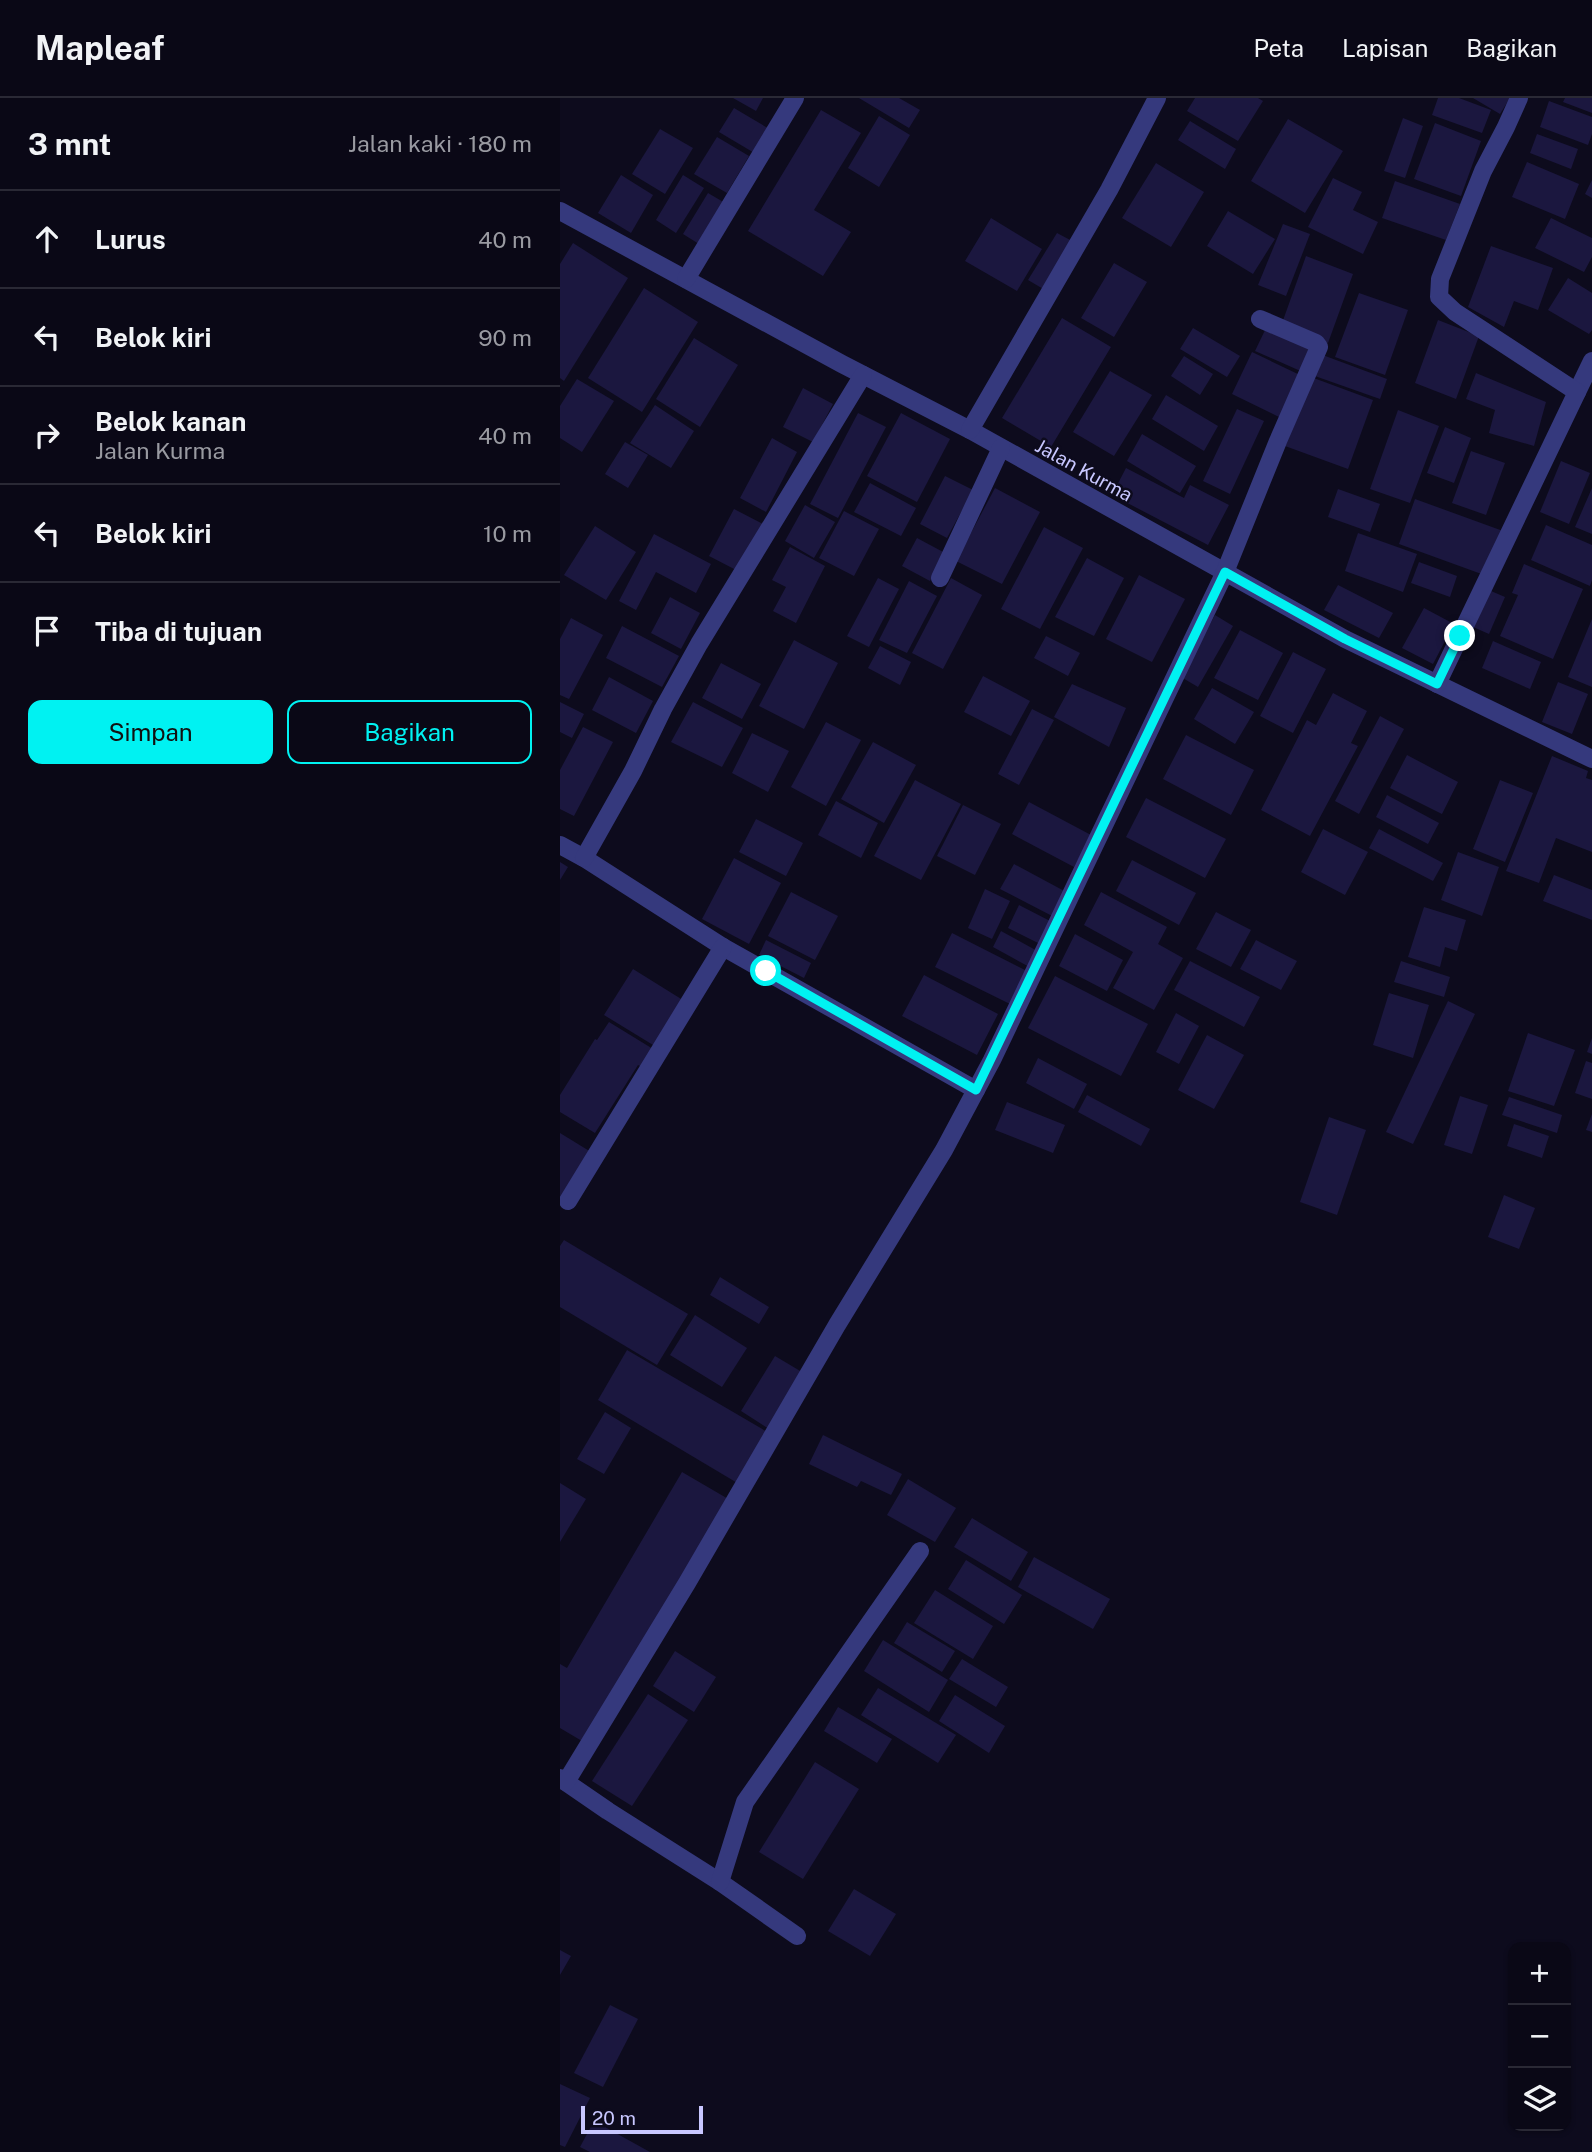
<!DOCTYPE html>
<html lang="id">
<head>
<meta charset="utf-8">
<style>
  body { margin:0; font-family:"Public Sans",sans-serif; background:#181623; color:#f1f3f6 }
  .controls { position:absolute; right:21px; bottom:21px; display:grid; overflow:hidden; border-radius:14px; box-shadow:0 2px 5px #0004 }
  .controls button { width:63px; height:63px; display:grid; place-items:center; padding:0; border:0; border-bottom:2px solid #2a2935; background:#0a0816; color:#f1f3f6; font:35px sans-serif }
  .scale { position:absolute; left:21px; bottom:18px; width:122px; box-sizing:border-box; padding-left:7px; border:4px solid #c8c7ff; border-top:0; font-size:19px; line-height:24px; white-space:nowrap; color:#c8c7ff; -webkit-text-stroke:5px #0d0b1d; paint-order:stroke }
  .stop { position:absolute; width:21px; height:21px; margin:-16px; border:5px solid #00f2f2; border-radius:50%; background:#fff }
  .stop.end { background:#00f2f2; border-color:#fff; box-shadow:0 2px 7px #0008 }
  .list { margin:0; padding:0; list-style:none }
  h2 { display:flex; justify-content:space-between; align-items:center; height:91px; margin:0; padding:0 28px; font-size:30px }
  h2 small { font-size:23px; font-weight:400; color:#999aa1 }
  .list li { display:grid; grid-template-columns:46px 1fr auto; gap:21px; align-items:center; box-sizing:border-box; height:98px; padding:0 28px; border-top:2px solid #2a2935 }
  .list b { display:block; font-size:26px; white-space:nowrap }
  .list p { margin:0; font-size:23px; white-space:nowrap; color:#999aa1 }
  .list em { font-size:23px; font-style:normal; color:#999aa1 }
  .actions { display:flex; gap:14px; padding:21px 28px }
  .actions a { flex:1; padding:16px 0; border:2px solid #00f2f2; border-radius:14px; text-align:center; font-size:24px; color:#00f2f2 }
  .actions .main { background:#00f2f2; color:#111 }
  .icon { flex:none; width:38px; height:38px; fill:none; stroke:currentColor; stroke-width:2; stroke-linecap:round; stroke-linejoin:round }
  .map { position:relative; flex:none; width:1032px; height:2054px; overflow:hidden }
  header { display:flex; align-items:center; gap:42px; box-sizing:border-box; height:98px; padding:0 35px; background:#0a0816; border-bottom:2px solid #2a2935 }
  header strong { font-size:33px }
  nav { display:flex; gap:38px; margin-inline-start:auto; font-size:24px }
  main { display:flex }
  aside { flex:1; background:#0a0816 }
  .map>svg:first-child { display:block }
  .building { fill:#1b173f }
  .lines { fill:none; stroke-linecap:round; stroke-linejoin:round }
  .minor { stroke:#35397d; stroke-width:18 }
  .route { stroke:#00f2f2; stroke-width:9 }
  .labels { text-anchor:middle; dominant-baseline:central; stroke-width:5; stroke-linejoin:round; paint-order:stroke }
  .street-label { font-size:19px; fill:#c8c7ff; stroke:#0d0b1d }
</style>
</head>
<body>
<header>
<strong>Mapleaf</strong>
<nav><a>Peta</a><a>Lapisan</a><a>Bagikan</a></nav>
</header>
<main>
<aside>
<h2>3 mnt<small>Jalan kaki · 180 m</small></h2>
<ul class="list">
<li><svg class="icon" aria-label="ahead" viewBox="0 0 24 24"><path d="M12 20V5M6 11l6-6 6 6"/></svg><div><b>Lurus</b></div><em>40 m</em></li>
<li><svg class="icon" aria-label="left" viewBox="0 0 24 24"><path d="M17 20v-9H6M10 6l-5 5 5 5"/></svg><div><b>Belok kiri</b></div><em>90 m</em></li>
<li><svg class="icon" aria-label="right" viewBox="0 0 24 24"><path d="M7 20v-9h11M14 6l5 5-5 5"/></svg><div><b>Belok kanan</b><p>Jalan Kurma</p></div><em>40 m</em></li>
<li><svg class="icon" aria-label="left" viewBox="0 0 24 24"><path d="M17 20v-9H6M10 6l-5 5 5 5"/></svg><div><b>Belok kiri</b></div><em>10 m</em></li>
<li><svg class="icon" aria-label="arrive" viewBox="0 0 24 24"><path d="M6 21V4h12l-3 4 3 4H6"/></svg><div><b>Tiba di tujuan</b></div></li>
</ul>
<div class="actions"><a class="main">Simpan</a><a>Bagikan</a></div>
</aside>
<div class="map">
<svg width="1032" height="2054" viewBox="0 0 1032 2054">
  <rect width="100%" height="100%" fill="#0d0b1d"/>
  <g class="building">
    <polygon points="173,0 203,0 196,13"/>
    <polygon points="299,0 339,0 360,12 349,30"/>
    <polygon points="635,0 698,0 703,3 678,43 627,13"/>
    <polygon points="878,0 899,0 931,12 922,35 872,17"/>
    <polygon points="913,0 950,0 940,16"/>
    <polygon points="1005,0 1032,0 1032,15 1003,4"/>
    <polygon points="989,3 1032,19 1032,36 1028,47 980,29"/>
    <polygon points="174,10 211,32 196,56 159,34"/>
    <polygon points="261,12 301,35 254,112 291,134 263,178 188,133"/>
    <polygon points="319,18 350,37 319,89 288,70"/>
    <polygon points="843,20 863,28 845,80 824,73"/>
    <polygon points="728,21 783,53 745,115 691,83"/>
    <polygon points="630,23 676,51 665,71 618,42"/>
    <polygon points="875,25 921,43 901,98 854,81"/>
    <polygon points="100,31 133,50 105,96 72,76"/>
    <polygon points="977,36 1018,51 1011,71 970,55"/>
    <polygon points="157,39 189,58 167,95 134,76"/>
    <polygon points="967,64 1019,86 1005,121 952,99"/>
    <polygon points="596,65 644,94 611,149 562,120"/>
    <polygon points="61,77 93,97 71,135 38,115"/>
    <polygon points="123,77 144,90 116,135 96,122"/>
    <polygon points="773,80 802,94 793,112 818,124 803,156 748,129"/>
    <polygon points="1032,82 1032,100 1025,96"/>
    <polygon points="835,83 900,106 886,142 822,120"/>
    <polygon points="148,95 165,105 139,146 123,136"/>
    <polygon points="668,113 715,141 693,176 647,148"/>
    <polygon points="431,120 482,151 457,193 405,163"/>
    <polygon points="991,120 1032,140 1032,159 1024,174 975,150"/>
    <polygon points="723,126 750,136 726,198 698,187"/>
    <polygon points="497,135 514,144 485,192 468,182"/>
    <polygon points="13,145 68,180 4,283 0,280 0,166"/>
    <polygon points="931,148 993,170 978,212 954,203 944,229 908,209"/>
    <polygon points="746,158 793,176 768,245 721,228"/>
    <polygon points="554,165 587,184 554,239 521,220"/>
    <polygon points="1008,180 1032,195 1032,232 1029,236 988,212"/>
    <polygon points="84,190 138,224 82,314 28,280"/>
    <polygon points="799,195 848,212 825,277 775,259"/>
    <polygon points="502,220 551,249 491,349 442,320"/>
    <polygon points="878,222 919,238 896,301 855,285"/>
    <polygon points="707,228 756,250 745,275 695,253"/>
    <polygon points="633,230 680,258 667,279 620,251"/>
    <polygon points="134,240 178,267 140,329 96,301"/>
    <polygon points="692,254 742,278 721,320 672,296"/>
    <polygon points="760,256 827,281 820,301 752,277"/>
    <polygon points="624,258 653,276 640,297 611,278"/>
    <polygon points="550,273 592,297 554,358 513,334"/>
    <polygon points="916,275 986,304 974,348 929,335 935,312 906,301"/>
    <polygon points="751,279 813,302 788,371 725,348"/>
    <polygon points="17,281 54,303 22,354 0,340 0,308"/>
    <polygon points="243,290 273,306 253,344 223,329"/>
    <polygon points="606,297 658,328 644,353 592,321"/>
    <polygon points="95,307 134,333 111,370 70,345"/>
    <polygon points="677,311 704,323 670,396 643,383"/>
    <polygon points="838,312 879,328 850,405 810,391"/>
    <polygon points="298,315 326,329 278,420 250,406"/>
    <polygon points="341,315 390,341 357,404 307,378"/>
    <polygon points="885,329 911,340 894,385 867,375"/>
    <polygon points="582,336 636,368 620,395 567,363"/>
    <polygon points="212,340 237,354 206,414 180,400"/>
    <polygon points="65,344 88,357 68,390 45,376"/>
    <polygon points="911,353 945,365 926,417 892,405"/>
    <polygon points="1001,363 1030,375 1009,426 980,414"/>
    <polygon points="566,370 624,400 630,387 669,407 648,447 552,397"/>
    <polygon points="385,378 413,392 387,440 360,426"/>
    <polygon points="310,385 356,410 341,438 294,414"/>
    <polygon points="435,390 480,414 442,486 396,463"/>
    <polygon points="1032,390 1032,436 1015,429"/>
    <polygon points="778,391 820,406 810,434 768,419"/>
    <polygon points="855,401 943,433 927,478 839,446"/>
    <polygon points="245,407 275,424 254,460 225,443"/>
    <polygon points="174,411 203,426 178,473 149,458"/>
    <polygon points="284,413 319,431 294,478 259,460"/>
    <polygon points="986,427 1032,447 1032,482 1030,488 971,462"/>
    <polygon points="35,428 76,454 46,502 4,477"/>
    <polygon points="484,429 523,450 480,531 441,511"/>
    <polygon points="798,435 857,456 843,494 785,473"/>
    <polygon points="94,436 151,466 136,495 96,474 76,512 59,503"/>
    <polygon points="357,440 385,455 370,483 342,468"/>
    <polygon points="230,449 265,468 236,525 213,513 226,489 212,482"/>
    <polygon points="527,460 564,480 534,538 495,519"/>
    <polygon points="859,464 897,478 890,499 851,485"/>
    <polygon points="964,466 1023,491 993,561 940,538 958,497 952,495"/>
    <polygon points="579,477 625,501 592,564 546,541"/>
    <polygon points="318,480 339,491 309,549 287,538"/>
    <polygon points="391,480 422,497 383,571 352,555"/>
    <polygon points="349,483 377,498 347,555 319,542"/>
    <polygon points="778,487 833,515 819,540 764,512"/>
    <polygon points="931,493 945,499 929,536 913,529"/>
    <polygon points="110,499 140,515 121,551 91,535"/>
    <polygon points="864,510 894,526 873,566 842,550"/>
    <polygon points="655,517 673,528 638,589 621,579"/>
    <polygon points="11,520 43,537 9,601 0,597 0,541"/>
    <polygon points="1032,521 1032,589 1008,579"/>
    <polygon points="62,528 119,558 102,589 46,560"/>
    <polygon points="680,532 723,555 698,602 654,580"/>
    <polygon points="486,538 520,555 508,578 474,560"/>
    <polygon points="234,542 278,565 244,631 199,608"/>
    <polygon points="933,543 981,564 970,591 922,570"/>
    <polygon points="320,548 351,564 340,587 308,570"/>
    <polygon points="733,554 766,571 733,635 700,618"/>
    <polygon points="161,565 201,586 182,621 142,600"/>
    <polygon points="423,578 470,603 451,638 404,614"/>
    <polygon points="49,579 93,603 76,635 32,612"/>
    <polygon points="998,584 1028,596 1012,636 982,624"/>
    <polygon points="512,586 566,610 549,649 494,619"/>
    <polygon points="652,590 694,614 675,646 634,621"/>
    <polygon points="773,595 807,613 791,645 798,648 750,738 701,712 747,622 756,627"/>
    <polygon points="0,604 24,616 12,640 0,634"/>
    <polygon points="133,604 183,630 162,669 111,644"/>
    <polygon points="472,611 494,622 459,687 438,676"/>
    <polygon points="820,618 844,631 799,716 775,703"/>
    <polygon points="266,624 301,642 266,708 231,689"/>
    <polygon points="23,629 53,644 14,718 0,711 0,672"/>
    <polygon points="192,635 229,653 208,694 172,675"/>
    <polygon points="626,637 694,672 671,717 603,681"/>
    <polygon points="313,644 356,667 324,725 281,701"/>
    <polygon points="847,657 898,684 882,716 830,690"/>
    <polygon points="992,658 1028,673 1026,680 1032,682 1032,754 996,740 979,785 946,773"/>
    <polygon points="355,682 401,706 361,782 314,758"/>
    <polygon points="940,682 973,695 945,764 913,751"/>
    <polygon points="827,697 879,725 868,746 816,719"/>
    <polygon points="586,700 666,741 645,780 566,739"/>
    <polygon points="276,703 318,725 301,760 258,737"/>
    <polygon points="469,704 531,737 514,769 452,736"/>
    <polygon points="403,707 441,726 415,777 377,758"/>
    <polygon points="196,721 243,745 226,778 179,754"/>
    <polygon points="763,731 808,754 785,797 741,774"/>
    <polygon points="819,731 883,765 873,783 809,750"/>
    <polygon points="898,754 939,769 922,818 881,802"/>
    <polygon points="174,760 221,785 189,846 142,821"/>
    <polygon points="572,762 636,795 619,827 556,793"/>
    <polygon points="0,764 8,769 0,782"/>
    <polygon points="454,766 508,795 496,820 440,791"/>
    <polygon points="994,777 1032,792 1032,822 983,803"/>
    <polygon points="425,791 450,803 432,841 408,830"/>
    <polygon points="231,794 278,818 255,862 208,838"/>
    <polygon points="541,794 607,829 598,846 623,860 594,912 553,890 573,854 524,827"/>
    <polygon points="459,807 494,825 482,847 448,830"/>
    <polygon points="864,809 906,822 897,853 885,849 880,869 848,859"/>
    <polygon points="656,814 691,832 671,869 636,851"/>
    <polygon points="441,833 481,855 473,871 433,849"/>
    <polygon points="392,835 467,873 450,906 375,869"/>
    <polygon points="515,836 563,862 547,893 499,868"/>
    <polygon points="206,842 251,865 244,880 199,857"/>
    <polygon points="696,842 737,863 721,892 680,871"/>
    <polygon points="630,863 700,899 684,929 614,892"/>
    <polygon points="841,863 890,879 884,899 834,884"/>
    <polygon points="73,871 126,904 98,950 44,917"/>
    <polygon points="364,877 438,916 417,957 342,918"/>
    <polygon points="495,878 588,926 561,978 468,930"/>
    <polygon points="829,895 869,907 853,960 813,947"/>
    <polygon points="888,903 915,916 853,1046 826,1034"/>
    <polygon points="616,915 639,928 619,966 596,954"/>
    <polygon points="49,924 93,951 82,969 78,967 35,1035 0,1014 0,997 35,941 37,942"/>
    <polygon points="968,935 1015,952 994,1008 948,993"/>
    <polygon points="647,937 684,957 654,1011 618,992"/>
    <polygon points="1032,940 1032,956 1027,954"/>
    <polygon points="478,960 527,986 514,1011 466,985"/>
    <polygon points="1026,963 1032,965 1032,1001 1015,995"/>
    <polygon points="527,997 590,1031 581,1048 518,1014"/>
    <polygon points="900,998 928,1007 912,1056 884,1047"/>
    <polygon points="949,999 1002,1017 997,1035 942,1017"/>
    <polygon points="447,1004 505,1027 493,1055 435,1032"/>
    <polygon points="1032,1016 1032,1034 1026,1032"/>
    <polygon points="769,1019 806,1032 777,1117 740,1104"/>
    <polygon points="954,1026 989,1038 982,1060 947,1048"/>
    <polygon points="0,1035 31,1054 0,1104"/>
    <polygon points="944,1097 975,1110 959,1151 928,1139"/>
    <polygon points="4,1142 128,1216 97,1267 0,1209 0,1148"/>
    <polygon points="160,1179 209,1209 199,1226 150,1197"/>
    <polygon points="135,1217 187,1250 162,1289 110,1257"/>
    <polygon points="67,1252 209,1335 179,1386 38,1302"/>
    <polygon points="215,1258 247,1277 212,1333 181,1313"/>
    <polygon points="45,1314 71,1330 44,1376 17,1361"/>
    <polygon points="263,1337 342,1376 331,1397 301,1383 297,1389 249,1366"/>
    <polygon points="122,1374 170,1402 27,1646 0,1630 0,1566 7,1570"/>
    <polygon points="348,1381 396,1410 375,1444 327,1417"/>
    <polygon points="0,1385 26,1401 0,1444"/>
    <polygon points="412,1420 468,1454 451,1483 394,1449"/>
    <polygon points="474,1459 550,1501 533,1531 458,1489"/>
    <polygon points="406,1462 462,1497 444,1526 388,1491"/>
    <polygon points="375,1492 433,1528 413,1561 354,1525"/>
    <polygon points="347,1524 395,1553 382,1574 334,1545"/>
    <polygon points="323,1542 388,1582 369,1614 304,1573"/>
    <polygon points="115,1553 156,1579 134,1614 93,1588"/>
    <polygon points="402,1561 448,1589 436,1609 389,1581"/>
    <polygon points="318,1590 396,1637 378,1665 301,1617"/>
    <polygon points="88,1596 128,1622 72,1708 32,1683"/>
    <polygon points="395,1597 445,1628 429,1655 379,1623"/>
    <polygon points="278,1609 332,1641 317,1665 264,1633"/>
    <polygon points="255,1664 299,1691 243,1781 199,1754"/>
    <polygon points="294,1791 336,1816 310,1858 268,1833"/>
    <polygon points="0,1852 11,1858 0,1877"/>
    <polygon points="50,1907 78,1921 43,1989 14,1975"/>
    <polygon points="0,1986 30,2000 5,2049 0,2047"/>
    <polygon points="34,2023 90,2054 30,2054 20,2049"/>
  </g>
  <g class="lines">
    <g class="minor">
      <polyline points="0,113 282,266 410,332 785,541 1032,661"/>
      <polyline points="126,181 235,0"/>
      <polyline points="1017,294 1032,263"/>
      <polyline points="410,332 549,92 597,0"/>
      <polyline points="380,480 441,350"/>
      <polyline points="877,586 1017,294 895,214 879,199 880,181 923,73 946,29 959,0"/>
      <polyline points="0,747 24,760 163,849 416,992"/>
      <polyline points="24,760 73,673 103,611 139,546 303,277"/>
      <polyline points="8,1103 163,849"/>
      <polyline points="0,1680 48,1713 160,1784 237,1838"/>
      <polyline points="6,1684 127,1485 277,1227 384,1052 432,962 665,474 718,343 759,249 756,245 700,221"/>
      <polyline points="160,1784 185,1704 360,1453"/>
    </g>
  </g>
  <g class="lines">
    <polyline class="route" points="206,873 416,992 665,474 785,541 877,586 900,538"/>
  </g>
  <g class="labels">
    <g class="street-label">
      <text transform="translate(524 372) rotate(29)">Jalan Kurma</text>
    </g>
  </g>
</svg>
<div class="controls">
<button>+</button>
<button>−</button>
<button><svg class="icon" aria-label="layers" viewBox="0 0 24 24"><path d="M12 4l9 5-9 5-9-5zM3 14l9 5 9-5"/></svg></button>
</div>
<div class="scale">20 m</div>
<div class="stop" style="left:206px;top:873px"></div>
<div class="stop end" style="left:900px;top:538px"></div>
</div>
</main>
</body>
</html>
